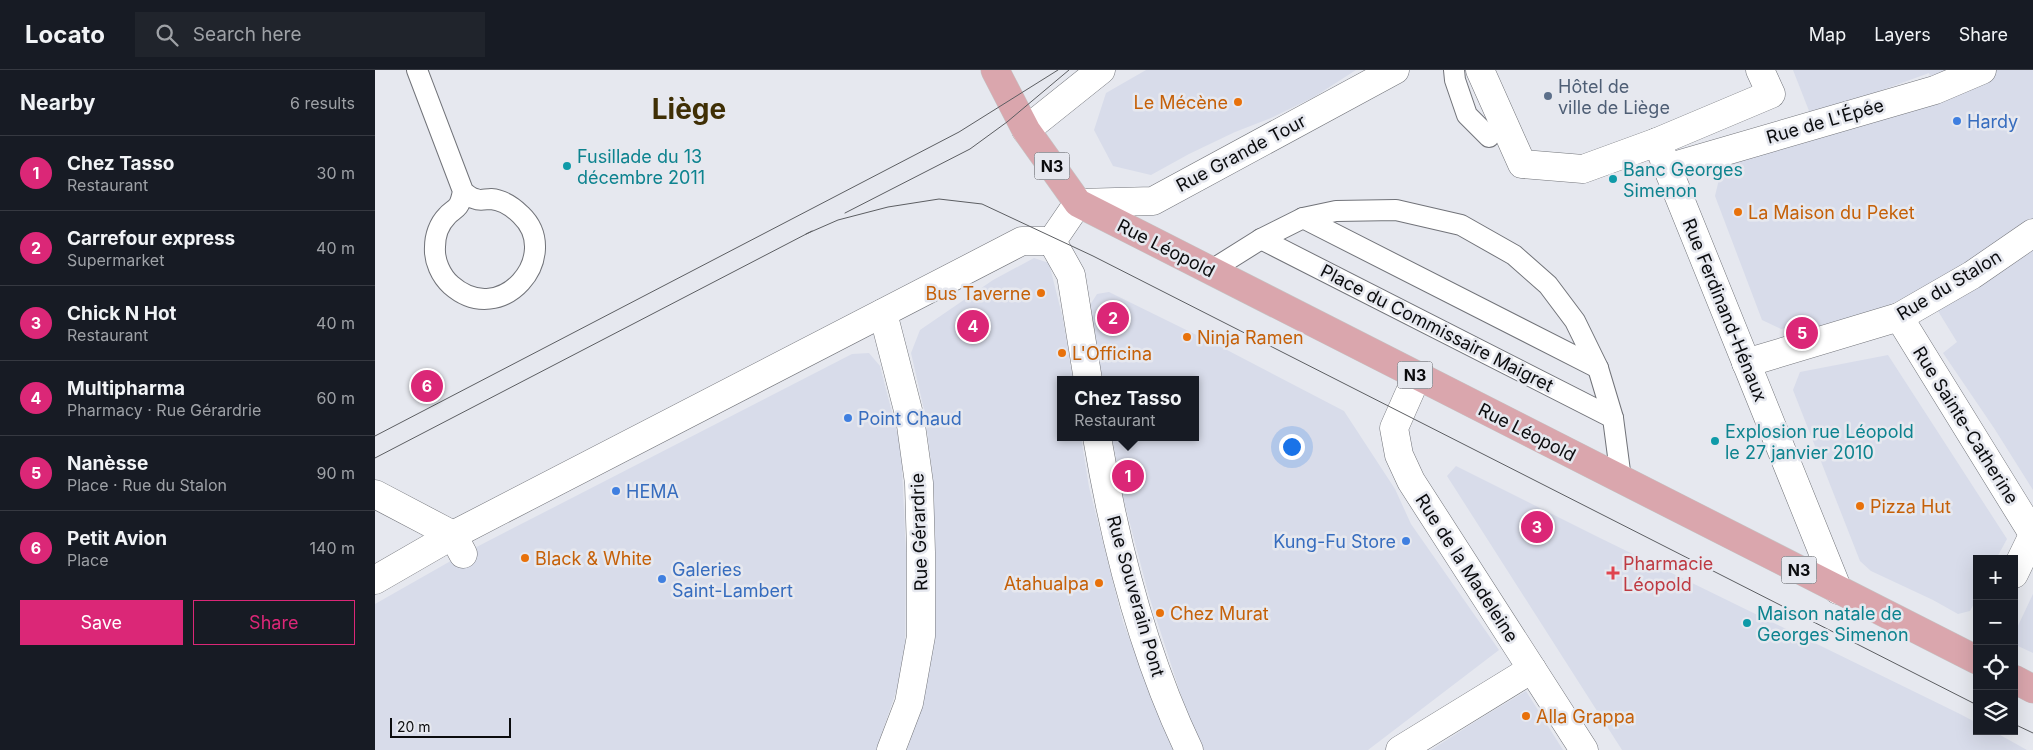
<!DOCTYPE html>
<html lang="en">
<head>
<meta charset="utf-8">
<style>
  body { margin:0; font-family:Inter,sans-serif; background:#20242c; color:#f1f3f6 }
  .controls { position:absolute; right:15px; bottom:15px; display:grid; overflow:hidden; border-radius:0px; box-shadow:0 5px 20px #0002 }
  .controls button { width:45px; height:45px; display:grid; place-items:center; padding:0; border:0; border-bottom:1px solid #363941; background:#171b24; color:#f1f3f6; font:25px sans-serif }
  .scale { position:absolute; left:15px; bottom:12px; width:121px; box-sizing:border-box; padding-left:5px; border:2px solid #0b0c0e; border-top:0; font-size:14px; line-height:18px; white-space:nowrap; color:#0b0c0e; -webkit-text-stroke:4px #e6e8ef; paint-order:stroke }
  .you { position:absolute; left:916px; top:376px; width:18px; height:18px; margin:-12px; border:4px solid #fff; border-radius:50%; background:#1a73e8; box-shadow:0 0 0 8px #1a73e833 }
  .badge { display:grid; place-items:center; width:32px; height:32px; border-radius:50%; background:#db2777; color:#fff; font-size:16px; font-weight:700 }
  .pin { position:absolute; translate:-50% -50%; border:2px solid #fff; box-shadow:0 1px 5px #0006 }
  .popup { position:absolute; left:682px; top:306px; width:142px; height:65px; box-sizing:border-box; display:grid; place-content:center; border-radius:0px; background:#171b24; filter:drop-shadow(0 1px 4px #0005); font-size:16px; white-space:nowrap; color:#9ea1a6 }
  .popup b { font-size:19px; color:#f1f3f6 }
  .popup::after { content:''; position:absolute; left:50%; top:100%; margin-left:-10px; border:10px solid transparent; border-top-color:#171b24 }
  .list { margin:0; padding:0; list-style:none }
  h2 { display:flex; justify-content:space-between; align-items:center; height:65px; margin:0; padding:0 20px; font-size:21px }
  h2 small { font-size:16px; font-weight:400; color:#9ea1a6 }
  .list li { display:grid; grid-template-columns:32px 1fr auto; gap:15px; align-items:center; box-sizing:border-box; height:75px; padding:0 20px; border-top:1px solid #363941 }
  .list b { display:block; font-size:19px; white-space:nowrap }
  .list p { margin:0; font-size:16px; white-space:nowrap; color:#9ea1a6 }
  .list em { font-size:16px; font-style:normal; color:#9ea1a6 }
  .actions { display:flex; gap:10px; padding:15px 20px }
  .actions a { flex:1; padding:11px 0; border:1px solid #db2777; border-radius:0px; text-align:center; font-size:18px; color:#db2777 }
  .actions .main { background:#db2777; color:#fff }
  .icon { flex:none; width:28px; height:28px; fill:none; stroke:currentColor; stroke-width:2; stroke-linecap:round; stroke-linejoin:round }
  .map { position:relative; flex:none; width:1658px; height:680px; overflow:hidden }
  header { display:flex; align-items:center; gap:30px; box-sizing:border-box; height:70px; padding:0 25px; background:#171b24; border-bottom:1px solid #363941 }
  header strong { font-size:24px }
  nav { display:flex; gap:28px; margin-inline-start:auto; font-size:18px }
  .search { width:350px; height:45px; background:#20242c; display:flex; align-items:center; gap:12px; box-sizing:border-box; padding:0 18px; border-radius:0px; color:#9ea1a6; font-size:19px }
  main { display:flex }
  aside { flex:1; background:#171b24 }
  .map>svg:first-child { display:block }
  .built { fill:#d8dcea }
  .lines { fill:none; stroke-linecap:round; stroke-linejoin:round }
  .lane-casing { stroke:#717379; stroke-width:22 }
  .street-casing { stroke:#717379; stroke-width:29 }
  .primary-casing { stroke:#c4c5c5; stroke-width:29 }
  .lane { stroke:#fff; stroke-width:20 }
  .street { stroke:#fff; stroke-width:28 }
  .primary { stroke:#daa6ad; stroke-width:28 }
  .tram { stroke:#5c5e62; stroke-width:1 }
  .service-dot { fill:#5c6f8a; stroke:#e6e8ef; stroke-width:2 }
  .food-dot { fill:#e8710a; stroke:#e6e8ef; stroke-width:2 }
  .shop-dot { fill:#3f7fe0; stroke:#e6e8ef; stroke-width:2 }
  .culture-dot { fill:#0f9aa8; stroke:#e6e8ef; stroke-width:2 }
  .health-dot { fill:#e0444e; stroke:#e6e8ef; stroke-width:2 }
  .labels { text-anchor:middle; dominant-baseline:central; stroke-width:5; stroke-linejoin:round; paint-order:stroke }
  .shield { fill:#e6e8ef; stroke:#4d4e52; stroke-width:1 }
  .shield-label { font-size:16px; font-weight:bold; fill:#0b0c0e }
  .service-label { font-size:18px; fill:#4e5e75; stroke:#e6e8ef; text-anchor:start }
  .food-label { font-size:18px; fill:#c56008; stroke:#e6e8ef; text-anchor:start }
  .street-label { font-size:18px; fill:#0b0c0e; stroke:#e6e8ef }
  .shop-label { font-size:18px; fill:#366cbe; stroke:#e6e8ef; text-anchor:start }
  .culture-label { font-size:18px; fill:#0d838f; stroke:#e6e8ef; text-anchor:start }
  .health-label { font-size:18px; fill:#be3a42; stroke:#e6e8ef; text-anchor:start }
  .town-label { font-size:28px; font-weight:bold; fill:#3f2f05; stroke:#e6e8ef }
</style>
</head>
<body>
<header>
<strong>Locato</strong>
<div class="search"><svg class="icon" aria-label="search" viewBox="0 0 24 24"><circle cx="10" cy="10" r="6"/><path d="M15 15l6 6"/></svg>Search here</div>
<nav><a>Map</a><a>Layers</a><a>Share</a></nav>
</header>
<main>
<aside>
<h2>Nearby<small>6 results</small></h2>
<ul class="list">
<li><span class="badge">1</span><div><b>Chez Tasso</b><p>Restaurant</p></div><em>30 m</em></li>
<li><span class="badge">2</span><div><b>Carrefour express</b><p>Supermarket</p></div><em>40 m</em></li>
<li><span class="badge">3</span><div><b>Chick N Hot</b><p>Restaurant</p></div><em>40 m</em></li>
<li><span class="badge">4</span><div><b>Multipharma</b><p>Pharmacy · Rue Gérardrie</p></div><em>60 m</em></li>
<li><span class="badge">5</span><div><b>Nanèsse</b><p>Place · Rue du Stalon</p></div><em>90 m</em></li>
<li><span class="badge">6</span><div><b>Petit Avion</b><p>Place</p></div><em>140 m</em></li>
</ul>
<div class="actions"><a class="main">Save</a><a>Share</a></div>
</aside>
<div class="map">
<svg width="1658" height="680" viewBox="0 0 1658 680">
  <rect width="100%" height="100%" fill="#e6e8ef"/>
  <g class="built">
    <polygon points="771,0 981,0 939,27 896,48 860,62 814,84 776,105 738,96 719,60 731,23"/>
    <polygon points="1418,0 1593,0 1558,12 1554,3 1436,46"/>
    <polygon points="1618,0 1658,0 1658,157 1565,211 1516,234 1487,245 1437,259 1436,254 1406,259 1387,250 1340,126 1345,105 1340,91"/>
    <polygon points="1658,176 1658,420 1619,358 1568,283 1582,272 1563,241 1614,209"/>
    <polygon points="659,188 674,193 688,249 698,310 686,310 686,367 706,367 714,417 748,552 798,680 532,680 546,637 560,569 561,500 558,409 550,344 536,283 545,260 618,210"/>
    <polygon points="734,222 852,280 969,341 1020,419 1036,454 1124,580 993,680 829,680 812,644 774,526 748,427 737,367 820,367 820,310 727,310 715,235 722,224"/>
    <polygon points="494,283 505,296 526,377 531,484 530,580 522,619 501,680 0,680 0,534 88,484 477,284"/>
    <polygon points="1513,285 1632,469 1621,489 1602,489 1602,528 1595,541 1583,544 1558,530 1496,501 1485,491 1418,320 1425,302"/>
    <polygon points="1081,396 1223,467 1585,644 1602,653 1602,661 1618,661 1652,680 1247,680 1072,406"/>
    <polygon points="1658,524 1658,583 1643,576 1641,560"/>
    <polygon points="1151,621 1188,680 1056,680 1106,648"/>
  </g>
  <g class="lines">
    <defs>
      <g id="lane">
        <path d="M42,0L88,121C87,126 86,132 83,136C80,140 75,142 72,146C64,154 60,166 60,177C59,191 66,206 76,215C127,260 188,185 146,145C138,137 128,130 116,129C111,129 105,131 101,129C96,128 91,124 88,121"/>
        <polyline points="1079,0 1080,10 1092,45 1114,67"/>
        <polyline points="928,148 1223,298"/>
        <polyline points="886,169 1238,348"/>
        <polyline points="835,201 886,169 928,148 961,141 1021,140 1086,155 1139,185 1173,215 1200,251 1223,298 1238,348 1246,409"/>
      </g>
      <g id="street">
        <polyline points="1105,0 1147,94 1208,99 1282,72 1396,24 1385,0"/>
        <polyline points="651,60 726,0"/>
        <polyline points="1282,72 1463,520"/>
        <polyline points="1292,98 1560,20 1607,0"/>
        <polyline points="508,243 535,348 544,413 546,482 546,566 534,633 516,680"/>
        <polyline points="1524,247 1658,464"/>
        <polyline points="1371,293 1524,247 1597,205 1658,163"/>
        <polyline points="1042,306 1019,358 1024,385 1036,411 1209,680"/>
        <polyline points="713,310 696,205 677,171 703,133 778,131 1020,0"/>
        <path d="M722,367C740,474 767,582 814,680"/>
        <polyline points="0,424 78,465 88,484"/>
        <polyline points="1639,504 1658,465"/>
        <polyline points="0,510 78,465 647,171 677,171"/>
        <polyline points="1025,680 1157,599"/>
      </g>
      <g id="primary">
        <polyline points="620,0 651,60 703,133 1602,590"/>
        <polyline points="1639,609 1658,619"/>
      </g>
    </defs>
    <use href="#lane" class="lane-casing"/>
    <use href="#street" class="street-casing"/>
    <use href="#primary" class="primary-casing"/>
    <use href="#lane" class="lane"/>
    <use href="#street" class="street"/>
    <use href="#primary" class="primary"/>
    <g class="tram">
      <polyline points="470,143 595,79 632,52 694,0"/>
      <polyline points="431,164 463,150 513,137 564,129 607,134 718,186 1602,635"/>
      <polyline points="0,366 584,62 683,0"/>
      <polyline points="0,388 437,161"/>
      <polyline points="1639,654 1658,663"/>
    </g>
  </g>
  <circle class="service-dot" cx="1173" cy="26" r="5"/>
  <g class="food-dot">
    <circle cx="863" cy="32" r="5"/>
    <circle cx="1363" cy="142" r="5"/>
    <circle cx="666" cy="223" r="5"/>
    <circle cx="812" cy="267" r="5"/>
    <circle cx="687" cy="283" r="5"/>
    <circle cx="1485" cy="436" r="5"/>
    <circle cx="150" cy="488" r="5"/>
    <circle cx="724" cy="513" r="5"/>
    <circle cx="785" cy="543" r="5"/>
    <circle cx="1151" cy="646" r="5"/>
  </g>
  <g class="shop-dot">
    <circle cx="1582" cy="51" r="5"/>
    <circle cx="473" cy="348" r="5"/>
    <circle cx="241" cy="421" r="5"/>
    <circle cx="1031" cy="471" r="5"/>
    <circle cx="287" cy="509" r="5"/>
  </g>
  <g class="culture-dot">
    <circle cx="192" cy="96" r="5"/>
    <circle cx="1238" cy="109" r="5"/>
    <circle cx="1340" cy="371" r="5"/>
    <circle cx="1372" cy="553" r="5"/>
  </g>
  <path class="health-dot" d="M1235.5 495.5h5v5h5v5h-5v5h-5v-5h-5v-5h5z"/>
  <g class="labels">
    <g class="shield">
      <rect x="659.5" y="82.5" width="35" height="27" rx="4"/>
      <rect x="1022.5" y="291.5" width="35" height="27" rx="4"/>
      <rect x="1406.5" y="486.5" width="35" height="27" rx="4"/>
    </g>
    <g class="shield-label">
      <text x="677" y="96">N3</text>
      <text x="1040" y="305">N3</text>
      <text x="1424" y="500">N3</text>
    </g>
    <g class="service-label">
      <text x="1183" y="16">Hôtel de<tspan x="1183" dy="21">ville de Liège</tspan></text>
    </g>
    <g class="food-label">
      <text x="853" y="32" text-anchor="end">Le Mécène</text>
      <text x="1373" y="142">La Maison du Peket</text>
      <text x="656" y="223" text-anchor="end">Bus Taverne</text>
      <text x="822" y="267">Ninja Ramen</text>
      <text x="697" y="283">L'Officina</text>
      <text x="1495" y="436">Pizza Hut</text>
      <text x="160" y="488">Black &amp; White</text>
      <text x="714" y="513" text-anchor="end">Atahualpa</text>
      <text x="795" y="543">Chez Murat</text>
      <text x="1161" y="646">Alla Grappa</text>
    </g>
    <g class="street-label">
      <text transform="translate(1450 51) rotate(-16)">Rue de L'Épée</text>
      <text transform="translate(866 83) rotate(-28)">Rue Grande Tour</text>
      <text transform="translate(791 178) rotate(27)">Rue Léopold</text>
      <text transform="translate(1574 215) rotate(-31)">Rue du Stalon</text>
      <text transform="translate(1350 240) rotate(68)">Rue Ferdinand-Hénaux</text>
      <text transform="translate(1062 258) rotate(27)">Place du Commissaire Maigret</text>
      <text transform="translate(1591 355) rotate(58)">Rue Sainte-Catherine</text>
      <text transform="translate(1152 362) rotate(27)">Rue Léopold</text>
      <text transform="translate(544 462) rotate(-92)">Rue Gérardrie</text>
      <text transform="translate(1092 498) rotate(57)">Rue de la Madeleine</text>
      <text transform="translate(761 526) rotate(74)">Rue Souverain Pont</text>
    </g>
    <g class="shop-label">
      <text x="1592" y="51">Hardy</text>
      <text x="483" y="348">Point Chaud</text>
      <text x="251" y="421">HEMA</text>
      <text x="1021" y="471" text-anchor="end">Kung-Fu Store</text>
      <text x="297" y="499">Galeries<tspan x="297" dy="21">Saint-Lambert</tspan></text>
    </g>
    <g class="culture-label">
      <text x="202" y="86">Fusillade du 13<tspan x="202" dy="21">décembre 2011</tspan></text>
      <text x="1248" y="99">Banc Georges<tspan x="1248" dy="21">Simenon</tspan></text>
      <text x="1350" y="361">Explosion rue Léopold<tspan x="1350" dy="21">le 27 janvier 2010</tspan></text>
      <text x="1382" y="543">Maison natale de<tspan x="1382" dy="21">Georges Simenon</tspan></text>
    </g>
    <g class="health-label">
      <text x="1248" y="493">Pharmacie<tspan x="1248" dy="21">Léopold</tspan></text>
    </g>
    <g class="town-label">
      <text x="314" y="39">Liège</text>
    </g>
  </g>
</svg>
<div class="controls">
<button>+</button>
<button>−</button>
<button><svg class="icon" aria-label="locate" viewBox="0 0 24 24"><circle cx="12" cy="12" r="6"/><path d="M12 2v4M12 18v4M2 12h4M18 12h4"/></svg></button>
<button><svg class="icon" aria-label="layers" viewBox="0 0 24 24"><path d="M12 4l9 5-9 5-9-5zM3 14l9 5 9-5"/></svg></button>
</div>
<div class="scale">20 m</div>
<div class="you"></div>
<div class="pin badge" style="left:753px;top:406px">1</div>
<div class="popup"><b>Chez Tasso</b>Restaurant</div>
<div class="pin badge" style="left:738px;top:248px">2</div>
<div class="pin badge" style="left:1162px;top:457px">3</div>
<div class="pin badge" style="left:598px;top:256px">4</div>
<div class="pin badge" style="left:1427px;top:263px">5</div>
<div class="pin badge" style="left:52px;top:316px">6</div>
</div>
</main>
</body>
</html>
